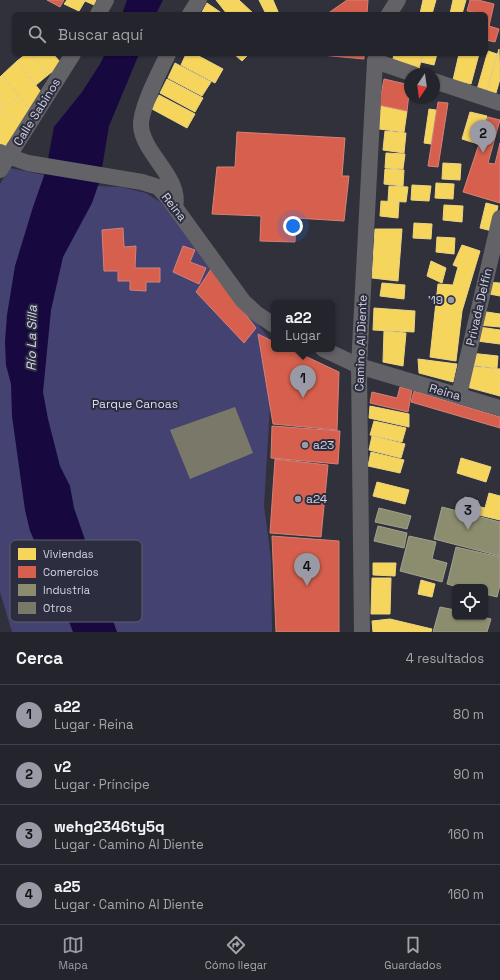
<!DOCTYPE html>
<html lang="es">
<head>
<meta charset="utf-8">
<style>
	body { margin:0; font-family:"Space Grotesk",sans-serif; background:#303138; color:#f1f3f6 }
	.controls { position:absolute; right:12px; bottom:12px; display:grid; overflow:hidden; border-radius:6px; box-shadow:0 1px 3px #0004 }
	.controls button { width:36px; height:36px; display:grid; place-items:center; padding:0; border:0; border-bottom:1px solid #414248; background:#24252c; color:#f1f3f6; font:20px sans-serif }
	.compass { position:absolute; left:404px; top:68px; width:36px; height:36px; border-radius:50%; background:#24252c; box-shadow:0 1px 3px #0004; rotate:193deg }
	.you { position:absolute; left:293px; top:226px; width:14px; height:14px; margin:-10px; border:3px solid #fff; border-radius:50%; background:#1a73e8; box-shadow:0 0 0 6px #1a73e833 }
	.badge { display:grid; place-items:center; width:26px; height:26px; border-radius:50%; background:#999aa5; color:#111; font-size:13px; font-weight:700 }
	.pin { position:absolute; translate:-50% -33px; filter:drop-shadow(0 1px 2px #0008) }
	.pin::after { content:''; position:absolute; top:21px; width:14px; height:12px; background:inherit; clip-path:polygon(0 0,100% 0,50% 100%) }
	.popup { position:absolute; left:271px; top:300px; width:64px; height:52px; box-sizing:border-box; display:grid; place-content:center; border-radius:6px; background:#24252c; filter:drop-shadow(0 1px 3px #0005); font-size:13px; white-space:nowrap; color:#a3a5a9 }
	.popup b { font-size:15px; color:#f1f3f6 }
	.popup::after { content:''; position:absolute; left:50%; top:100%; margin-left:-8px; border:8px solid transparent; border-top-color:#24252c }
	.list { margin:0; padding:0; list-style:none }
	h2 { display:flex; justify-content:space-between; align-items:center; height:52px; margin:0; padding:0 16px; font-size:17px }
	h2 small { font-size:13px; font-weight:400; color:#a3a5a9 }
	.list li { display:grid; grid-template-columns:26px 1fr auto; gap:12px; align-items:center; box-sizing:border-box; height:60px; padding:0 16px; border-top:1px solid #414248 }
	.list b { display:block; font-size:15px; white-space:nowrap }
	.list p { margin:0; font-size:13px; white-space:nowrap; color:#a3a5a9 }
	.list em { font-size:13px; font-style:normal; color:#a3a5a9 }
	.icon { flex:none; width:22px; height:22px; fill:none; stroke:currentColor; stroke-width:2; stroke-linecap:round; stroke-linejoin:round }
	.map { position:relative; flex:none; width:500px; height:632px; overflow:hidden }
	.search { position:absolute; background:#24252c; box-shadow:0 1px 3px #0004; left:12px; right:12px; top:12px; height:44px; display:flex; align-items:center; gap:10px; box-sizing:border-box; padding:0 14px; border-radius:6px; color:#a3a5a9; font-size:15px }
	.sheet { height:292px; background:#24252c }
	nav { display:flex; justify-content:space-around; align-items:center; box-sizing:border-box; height:56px; border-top:1px solid #414248; background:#24252c; font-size:11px; color:#a3a5a9 }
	nav a { display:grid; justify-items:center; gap:2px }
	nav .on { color:#999aa5 }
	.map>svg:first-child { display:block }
	.green { fill:#444271 }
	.water { fill:#170840 }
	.homes { fill:#f6d55c; stroke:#ebd483 }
	.shops { fill:#d6604d; stroke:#d48278 }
	.industry { fill:#8c8c6e; stroke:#a1a190 }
	.building { fill:#7a7969 }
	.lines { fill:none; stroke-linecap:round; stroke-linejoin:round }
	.minor { stroke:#626267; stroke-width:16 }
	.poi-dot { fill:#999aa5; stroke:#2c2d3f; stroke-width:1.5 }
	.labels { text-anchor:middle; stroke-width:4; stroke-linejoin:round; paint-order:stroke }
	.street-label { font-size:12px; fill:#d1d2de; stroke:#2c2d3f }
	.poi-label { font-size:12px; fill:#d1d2de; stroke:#2c2d3f; text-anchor:start }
	.park-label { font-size:12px; fill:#dcddf5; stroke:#2c2d3f }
	.water-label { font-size:13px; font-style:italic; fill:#d9daf1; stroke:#2c2d3f }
	.key { fill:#2c2d3f; stroke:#5e5f6f; stroke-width:1 }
	.key-label { font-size:11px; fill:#d1d2de }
</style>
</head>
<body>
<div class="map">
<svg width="500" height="632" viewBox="0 0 500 632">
	<rect width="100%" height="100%" fill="#30313b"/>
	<!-- green -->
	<path class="green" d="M10,168L97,186L121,187L146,193L162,203L186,230L268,337L270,406L264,506L271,558L272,632H12L0,592V184Z"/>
	<!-- water -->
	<g class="water">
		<path d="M127,0H163L156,14H122Z"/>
		<path d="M105,54H139L109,126L100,180L92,203L63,257L51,310L43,392L48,419L60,466L70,486L74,508L117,632H73L60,598L30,531L25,510L12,416L11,384L6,365L5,342L7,315L15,266L33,207L46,170L54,127L82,92L100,64Z"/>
	</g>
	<!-- homes -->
	<g class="homes">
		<path d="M67,0H96L94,5L85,1L79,11L64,4Z"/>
		<path d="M216,0H239L254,14H227Z"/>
		<path d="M259,0H273L279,14H266Z"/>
		<path d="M423,0H436L432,14H420Z"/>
		<path d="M453,0H466L462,14H450Z"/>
		<path d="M207,3L223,14H201Z"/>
		<path d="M499,49L500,79L496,93L487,91Z"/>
		<path d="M488,51L497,54L485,96L476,93Z"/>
		<path d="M26,54H31L48,75L36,85L17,61Z"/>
		<path d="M31,54H53L62,64L48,75Z"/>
		<path d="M186,54H195L223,69L215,83L181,65Z"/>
		<path d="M234,54H249L242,61Z"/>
		<path d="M394,54H422L419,70L392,64Z"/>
		<path d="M423,54H437L434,65L421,62Z"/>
		<path d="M459,54H479L471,84L453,80Z"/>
		<path d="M17,61L45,97L30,109L2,75Z"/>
		<path d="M175,63L211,82L202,96L168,78Z"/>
		<path d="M2,75L19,96L6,107L0,99V77Z"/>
		<path d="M167,79L203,98L195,112L160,93Z"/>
		<path d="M159,95L195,114L187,128L152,109Z"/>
		<path d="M19,96L30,109L21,125L0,110V99L6,107Z"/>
		<path d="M381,106L407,111L404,132L379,129Z"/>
		<path d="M429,109L436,110L431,144L424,143Z"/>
		<path d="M0,110L21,125L3,149L0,147Z"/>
		<path d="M470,112L487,116L478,144L462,139Z"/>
		<path d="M385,131L406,133L404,153L383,150Z"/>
		<path d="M386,153L405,154L403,169L385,168Z"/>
		<path d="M443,163L461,164L460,180L442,179Z"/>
		<path d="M385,169L404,170L403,186L384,184Z"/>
		<path d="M436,183L454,184L453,199L435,198Z"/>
		<path d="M412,185L431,186L429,201L411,200Z"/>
		<path d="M389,186L408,187L406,202L388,201Z"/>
		<path d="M381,201L399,202L398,218L380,216Z"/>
		<path d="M486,203L498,206L492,231L480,228Z"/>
		<path d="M444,205L463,206L462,222L443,220Z"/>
		<path d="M414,223L432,224L431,239L413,238Z"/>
		<path d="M375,229H402L398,281L372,278Z"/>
		<path d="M437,237L455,238L454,254L436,252Z"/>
		<path d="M462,245L480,251L462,311L456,361L430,357L438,284L453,285L458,267L453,265Z"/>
		<path d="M431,261L446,268L442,283L427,276Z"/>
		<path d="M486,282L500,283V296L484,293Z"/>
		<path d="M382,283L405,285L404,299L380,296Z"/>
		<path d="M374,308L415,311L414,332L373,330Z"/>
		<path d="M480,311L500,314V327L478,325Z"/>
		<path d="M479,327L500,330V344L477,341Z"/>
		<path d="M384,331L406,333L403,366L383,362Z"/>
		<path d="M470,353L498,356L497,368L469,365Z"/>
		<path d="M418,359L457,364L453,382L419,373Z"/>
		<path d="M467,366L500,369V396L463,386Z"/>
		<path d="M370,406L409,414V427L369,418Z"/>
		<path d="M374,421L406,428L402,442L370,435Z"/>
		<path d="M372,436L405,444L401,458L369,450Z"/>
		<path d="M371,452L404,460L400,473L368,466Z"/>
		<path d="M461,458L491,467L486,482L457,473Z"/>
		<path d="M377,482L409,490L405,504L373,496Z"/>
		<path d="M489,493L500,496V520L475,514L477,506L485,508Z"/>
		<path d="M465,497L478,501L475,514L462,511Z"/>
		<path d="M373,563H396L395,576L373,575Z"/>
		<path d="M372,578H391L390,614H371Z"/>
		<path d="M421,580L435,584L432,597L418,594Z"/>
		<path d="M390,619L432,629L431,632H373L372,621Z"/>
	</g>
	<!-- shops -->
	<g class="shops">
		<path d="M47,0H64L60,7Z"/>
		<path d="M347,0H368L367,14H327Z"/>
		<path d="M470,0H478L494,4L489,26L499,29L495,42L486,40V14L467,11Z"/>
		<path d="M310,54H364V59Z"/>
		<path d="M384,79L410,85L407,111L379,105Z"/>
		<path d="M438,102L448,103L438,167L428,166Z"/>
		<path d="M488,117L500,120L488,163L495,164L500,143V203L463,192Z"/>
		<path d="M237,132L345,138L342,176H349L344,221L296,218L295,242L260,241L261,216L212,214L217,167H235Z"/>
		<path d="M123,228L124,247L136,246L135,268H160V282H146V291L130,290V281H118V271H104L102,230Z"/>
		<path d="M183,246L195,250L190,262L206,268L199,284L173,272Z"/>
		<path d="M211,269L256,328L244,343L196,292Z"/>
		<path d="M258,334L274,342V349H290L339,372L337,430L273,424Z"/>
		<path d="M400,387L412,390L408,412L370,403L372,392L397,398Z"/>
		<path d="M414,391L500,417V428L411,402Z"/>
		<path d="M272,426L340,431L338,464L271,458Z"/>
		<path d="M275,459L328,465L321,537L270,533Z"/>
		<path d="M272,536L339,541V632H276Z"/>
	</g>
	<!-- industry -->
	<g class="industry">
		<path d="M442,507L500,522V556L434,539Z"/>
		<path d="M379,508L411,516L407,529L375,522Z"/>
		<path d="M378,526L407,533L404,548L374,541Z"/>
		<path d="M409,536L436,542L432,559L447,563L442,582L400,571Z"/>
		<path d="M456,547L500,557V585L497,597L485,594V587H458L447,584Z"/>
		<path d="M440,607L455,610V617H482L491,619L487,632H433Z"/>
	</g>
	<!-- building -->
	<path class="building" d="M235,407L253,453L190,479L170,430Z"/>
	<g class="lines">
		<!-- minor -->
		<g class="minor">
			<path d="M98,14L106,0"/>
			<path d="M190,14L199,0"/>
			<path d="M389,14L398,0"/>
			<path d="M168,54C160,71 140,108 141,126C143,154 182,178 175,207"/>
			<path d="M375,61L413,74"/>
			<path d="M434,81L500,103"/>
			<path d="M0,152L8,156L28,163L142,182L158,187L169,199L243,301L257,314L274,325"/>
			<path d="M0,170L73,54"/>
			<path d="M323,349L359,366L500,408"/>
			<path d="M459,395L500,218"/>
			<path d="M362,632L359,366L375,61L377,54"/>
		</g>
	</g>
	<!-- markers -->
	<g class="poi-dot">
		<circle cx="451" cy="300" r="4"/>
		<circle cx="305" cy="445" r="4"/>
		<circle cx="298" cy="499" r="4"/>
	</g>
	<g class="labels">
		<!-- street labels -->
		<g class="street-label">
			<text transform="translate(37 112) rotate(-58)" y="4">Calle Sabinos</text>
			<text transform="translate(174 207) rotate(52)" y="4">Reina</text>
			<text transform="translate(479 307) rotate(-77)" y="4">Privada Delfín</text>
			<text transform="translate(361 343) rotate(-88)" y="4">Camino Al Diente</text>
			<text transform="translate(445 392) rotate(16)" y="4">Reina</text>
		</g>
		<!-- poi labels -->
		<g class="poi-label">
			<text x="443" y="304" text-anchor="end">'19</text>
			<text x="313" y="449">a23</text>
			<text x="306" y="503">a24</text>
		</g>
		<!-- park labels -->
		<g class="park-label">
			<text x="135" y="408">Parque Canoas</text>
		</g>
		<!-- water labels -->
		<g class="water-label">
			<text transform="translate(31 338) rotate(-89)" y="5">Río La Silla</text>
		</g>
	</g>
	<!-- legend -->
	<rect x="10" y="540" width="132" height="82" rx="6" class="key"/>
	<rect x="18" y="548" width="18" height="12" fill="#f6d55c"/>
	<rect x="18" y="566" width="18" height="12" fill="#d6604d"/>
	<rect x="18" y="584" width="18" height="12" fill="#8c8c6e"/>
	<rect x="18" y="602" width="18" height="12" fill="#7a7969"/>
	<g class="key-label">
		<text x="43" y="558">Viviendas</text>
		<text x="43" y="576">Comercios</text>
		<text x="43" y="594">Industria</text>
		<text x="43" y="612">Otros</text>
	</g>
</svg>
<div class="controls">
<button><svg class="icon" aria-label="locate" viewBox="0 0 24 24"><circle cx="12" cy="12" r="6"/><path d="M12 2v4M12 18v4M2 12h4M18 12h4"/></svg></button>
</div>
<svg class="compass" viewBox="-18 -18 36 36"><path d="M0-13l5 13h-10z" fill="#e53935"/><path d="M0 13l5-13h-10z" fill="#a3a5a9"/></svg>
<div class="you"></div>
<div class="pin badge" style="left:303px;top:398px">1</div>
<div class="popup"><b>a22</b>Lugar</div>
<div class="pin badge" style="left:483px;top:153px">2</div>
<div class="pin badge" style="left:468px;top:530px">3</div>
<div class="pin badge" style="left:307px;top:586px">4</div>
<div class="search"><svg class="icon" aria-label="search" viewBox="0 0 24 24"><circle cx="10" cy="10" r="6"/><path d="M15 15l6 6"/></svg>Buscar aquí</div>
</div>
<section class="sheet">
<h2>Cerca<small>4 resultados</small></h2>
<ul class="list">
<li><span class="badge">1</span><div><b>a22</b><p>Lugar · Reina</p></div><em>80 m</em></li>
<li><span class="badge">2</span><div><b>v2</b><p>Lugar · Príncipe</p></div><em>90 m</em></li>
<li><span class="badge">3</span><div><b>wehg2346ty5q</b><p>Lugar · Camino Al Diente</p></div><em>160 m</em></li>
<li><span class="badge">4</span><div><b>a25</b><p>Lugar · Camino Al Diente</p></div><em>160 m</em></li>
</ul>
</section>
<nav>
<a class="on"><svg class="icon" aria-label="map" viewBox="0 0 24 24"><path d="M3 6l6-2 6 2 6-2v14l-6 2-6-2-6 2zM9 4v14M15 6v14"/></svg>Mapa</a>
<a><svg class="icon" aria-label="directions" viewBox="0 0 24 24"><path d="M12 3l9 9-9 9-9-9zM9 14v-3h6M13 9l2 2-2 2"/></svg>Cómo llegar</a>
<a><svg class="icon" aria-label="saved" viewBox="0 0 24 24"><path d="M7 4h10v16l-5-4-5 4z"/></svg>Guardados</a>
</nav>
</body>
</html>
